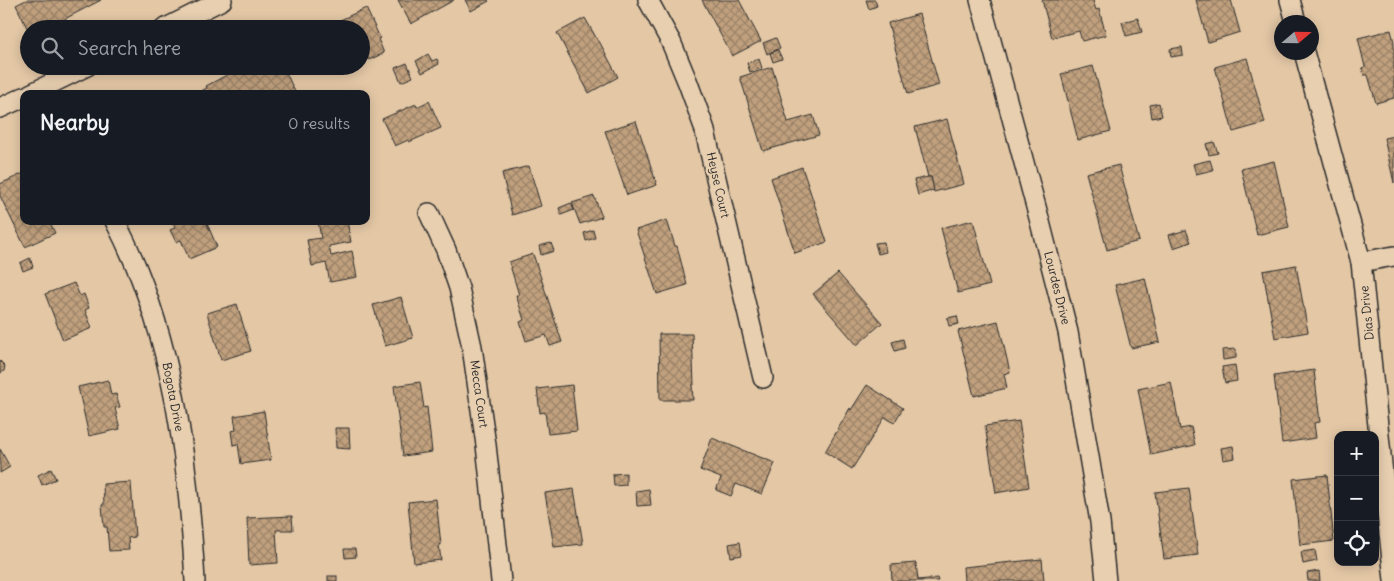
<!DOCTYPE html>
<html lang="en">
<head>
<meta charset="utf-8">
<style>
	body { margin:0; font-family:Delius,sans-serif; background:#242831; color:#f1f3f6 }
	.controls { position:absolute; right:15px; bottom:15px; display:grid; overflow:hidden; border-radius:10px; box-shadow:0 2px 12px #0003 }
	.controls button { width:45px; height:45px; display:grid; place-items:center; padding:0; border:0; border-bottom:1px solid #363941; background:#171b24; color:#f1f3f6; font:25px sans-serif }
	.compass { position:absolute; left:1274px; top:15px; width:45px; height:45px; border-radius:50%; background:#171b24; box-shadow:0 2px 12px #0003; rotate:70deg }
	.list { margin:0; padding:0; list-style:none }
	h2 { display:flex; justify-content:space-between; align-items:center; height:65px; margin:0; padding:0 20px; font-size:21px }
	h2 small { font-size:16px; font-weight:400; color:#9ea1a6 }
	.icon { flex:none; width:28px; height:28px; fill:none; stroke:currentColor; stroke-width:2; stroke-linecap:round; stroke-linejoin:round }
	.map { position:relative; flex:none; width:1394px; height:581px; overflow:hidden }
	.search { position:absolute; background:#171b24; box-shadow:0 2px 12px #0003; left:20px; top:20px; width:350px; height:55px; display:flex; align-items:center; gap:12px; box-sizing:border-box; padding:0 18px; border-radius:28px; color:#9ea1a6; font-size:19px }
	.panel { position:absolute; background:#171b24; box-shadow:0 2px 12px #0003; left:20px; top:90px; width:350px; height:135px; border-radius:10px }
	.map>svg:first-child { display:block }
	.building { fill:url(#building-cross-hatch); stroke:#2b2b2b }
	.lines { fill:none; stroke-linecap:round; stroke-linejoin:round }
	.minor-casing { stroke:#2b2b2b; stroke-width:22 }
	.minor { stroke:#e8cfb0; stroke-width:19 }
	.labels { text-anchor:middle; stroke-width:4.5; stroke-linejoin:round; paint-order:stroke }
	.street-label { font-size:12px; fill:#2b2b2b; stroke:#e8cfb0 }
</style>
</head>
<body>
<div class="map">
<svg width="1394" height="581" viewBox="0 0 1394 581">
	<defs>
		<pattern id="building-cross-hatch" width="8" height="8" patternUnits="userSpaceOnUse" patternTransform="scale(1.25)"><rect width="8" height="8" fill="#c0a07d"/><path d="M0 0l8 8M0 8l8-8" fill="none" stroke="#9c8367"/></pattern>
	</defs>
	<rect width="100%" height="100%" fill="#e4c8a6"/>
	<filter id="ink" filterUnits="userSpaceOnUse"><feTurbulence type="fractalNoise" baseFrequency=".02" numOctaves="2"/><feDisplacementMap in="SourceGraphic" scale="10" xChannelSelector="R" yChannelSelector="G"/><feConvolveMatrix kernelMatrix="1 2 1 2 8 2 1 2 1" color-interpolation-filters="sRGB"/></filter>
	<g filter="url(#ink)">
		<!-- building -->
		<g class="building">
			<path d="M26,0H101L57,23L41,29H29V32L16,5Z"/>
			<path d="M398,0H454L411,24Z"/>
			<path d="M465,0H488L489,1L471,11Z"/>
			<path d="M702,0H739L761,41L732,56Z"/>
			<path d="M866,0H875L877,6L869,9Z"/>
			<path d="M1042,0H1093L1096,10L1099,9L1106,35L1082,41L1079,31L1052,38Z"/>
			<path d="M1196,0H1231L1240,32L1208,42Z"/>
			<path d="M366,8L380,38L378,39L384,53L369,60L363,47L361,48V29H321Z"/>
			<path d="M919,14L939,85L908,94L888,23Z"/>
			<path d="M585,18L598,41H599L618,77L589,93L557,33Z"/>
			<path d="M1138,18L1142,32L1126,36L1122,22Z"/>
			<path d="M1391,30L1394,42V98L1376,103L1368,75H1364L1362,68L1365,67L1358,38Z"/>
			<path d="M776,38L780,48L767,54L763,43Z"/>
			<path d="M1182,47L1183,55L1171,57L1170,49Z"/>
			<path d="M778,50L782,59L773,62L770,53Z"/>
			<path d="M428,54L432,61L437,59L439,64L422,73L416,61Z"/>
			<path d="M1247,58L1265,123L1233,132L1215,67Z"/>
			<path d="M759,59L762,68L750,72L747,63Z"/>
			<path d="M407,63L413,77L401,82L395,68Z"/>
			<path d="M244,66H283L296,94H195L207,88L206,86Z"/>
			<path d="M307,66H322L310,72Z"/>
			<path d="M1093,66L1111,131L1078,140L1061,74Z"/>
			<path d="M772,67L788,122L813,115L819,135L763,151L740,77Z"/>
			<path d="M429,101L441,128L409,142L408,140L395,146L382,119L416,104L417,107Z"/>
			<path d="M1159,103L1162,116L1152,118L1150,105Z"/>
			<path d="M947,119L964,184L934,192L931,177H928L915,127Z"/>
			<path d="M636,121L657,185L627,195L605,131Z"/>
			<path d="M1394,136V183L1384,138Z"/>
			<path d="M1214,142L1218,153L1209,155L1206,144Z"/>
			<path d="M1210,160L1213,170L1196,174L1193,164Z"/>
			<path d="M1274,161L1289,227L1257,235L1241,169Z"/>
			<path d="M1119,165L1139,241L1107,250L1086,173Z"/>
			<path d="M529,166L541,206L512,215L502,173Z"/>
			<path d="M802,167L827,242L795,253L771,178Z"/>
			<path d="M24,173V221H49L55,233L25,247L0,196V184Z"/>
			<path d="M928,177H931L934,190L918,195L914,180Z"/>
			<path d="M594,196L602,217L580,224L572,203Z"/>
			<path d="M571,203L574,210L561,215L559,208Z"/>
			<path d="M667,220L675,246H677L687,285L657,294L636,230Z"/>
			<path d="M973,220L990,285L958,293L941,228Z"/>
			<path d="M172,221H206L217,247L189,259L181,240L176,242L170,230L175,228Z"/>
			<path d="M318,221H347L351,242L329,246L331,256L352,251L357,277L330,282L326,263L312,266L307,240L321,238Z"/>
			<path d="M593,230L595,238L586,241L584,233Z"/>
			<path d="M1186,230L1191,242L1173,248L1169,235Z"/>
			<path d="M884,242L886,252L878,254L875,243Z"/>
			<path d="M551,243L554,251L541,255L539,246Z"/>
			<path d="M533,254L562,342L550,346L546,335L526,341L520,322L524,320L516,295H519L509,262Z"/>
			<path d="M30,258L33,267L23,271L20,263Z"/>
			<path d="M1296,265L1308,332L1275,338L1263,271Z"/>
			<path d="M838,273L882,323L857,345L813,294Z"/>
			<path d="M1145,278L1160,342L1131,348L1115,285Z"/>
			<path d="M74,283L80,296L84,294L89,308L85,310L92,328L63,340L45,294Z"/>
			<path d="M401,297L413,338L385,346L373,305Z"/>
			<path d="M237,304L251,351L221,360L207,313Z"/>
			<path d="M957,316L959,324L949,326L947,318Z"/>
			<path d="M998,321L1010,372L1004,374L1007,388L974,396L958,331Z"/>
			<path d="M659,334H692L694,385H692L693,400H660Z"/>
			<path d="M903,339L905,348L895,351L892,342Z"/>
			<path d="M1236,349V358L1223,360L1222,350Z"/>
			<path d="M0,361L5,366L4,371L0,373Z"/>
			<path d="M1235,365L1237,381L1225,383L1222,367Z"/>
			<path d="M1314,370L1320,422L1314,423L1316,438L1282,443L1274,376Z"/>
			<path d="M108,380L111,395L116,394L120,407L115,408L120,429L89,436L78,387Z"/>
			<path d="M420,382L424,408L427,407L432,452L403,456L394,386Z"/>
			<path d="M1171,382L1180,429L1191,427L1195,445L1151,455L1138,389Z"/>
			<path d="M572,385L577,431L548,434L545,412L540,413L537,389Z"/>
			<path d="M867,385L903,408L894,423L885,417L852,469L825,452L850,408L851,410Z"/>
			<path d="M264,411L271,460L241,464L238,444L233,445L231,431L236,430L234,416Z"/>
			<path d="M1019,421L1029,487L996,493L985,426Z"/>
			<path d="M335,428H349L350,449L336,448Z"/>
			<path d="M712,438L775,463L762,494L736,484L731,496L716,490L721,478L700,470Z"/>
			<path d="M1233,446L1235,458L1223,460L1221,448Z"/>
			<path d="M0,449L10,467L0,473Z"/>
			<path d="M51,469L56,479L42,485L38,475Z"/>
			<path d="M626,473V485L614,486L613,474Z"/>
			<path d="M1327,475L1334,541L1300,545L1293,479Z"/>
			<path d="M131,482L135,537L128,538L129,550L109,551L107,527H104L102,505L104,504L103,484Z"/>
			<path d="M1189,488L1198,555L1164,559L1155,492Z"/>
			<path d="M574,489L583,544L554,547L545,493Z"/>
			<path d="M649,489L651,505L637,506L636,491Z"/>
			<path d="M436,499L441,545H439L441,560L414,563L408,502Z"/>
			<path d="M292,516L293,530H276L278,563L249,565L247,518Z"/>
			<path d="M740,542L742,555L731,557L729,544Z"/>
			<path d="M344,549H355L356,557L345,558Z"/>
			<path d="M1315,550L1317,561L1303,564L1301,552Z"/>
			<path d="M1042,559L1044,581H964L963,567Z"/>
			<path d="M916,563L918,580L937,578L938,581H892L891,565Z"/>
			<path d="M1319,571L1320,581H1308L1307,573Z"/>
			<rect x="328" y="576" width="9" height="5"/>
		</g>
		<g class="lines">
			<!-- minor casing -->
			<g class="minor-casing">
				<g id="minor">
					<path d="M648,0L671,42L688,83L704,127L763,378"/>
					<path d="M980,0L1039,218L1068,332L1100,522L1106,581"/>
					<path d="M1290,0L1296,22"/>
					<path d="M164,29L222,0"/>
					<path d="M1304,52L1361,262L1394,580"/>
					<path d="M30,94L87,66"/>
					<path d="M0,108L24,97"/>
					<path d="M429,213L446,250L459,288L472,347L486,445L501,581"/>
					<path d="M115,221C173,332 188,458 195,581"/>
					<path d="M1361,262L1394,256"/>
				</g>
			</g>
			<!-- minor -->
			<use href="#minor" class="minor"/>
		</g>
	</g>
	<g class="labels">
		<!-- street labels -->
		<g class="street-label">
			<text transform="translate(718 185) rotate(77)" y="4">Heyse Court</text>
			<text transform="translate(1057 288) rotate(76)" y="4">Lourdes Drive</text>
			<text transform="translate(1367 313) rotate(-96)" y="4">Dias Drive</text>
			<text transform="translate(479 394) rotate(82)" y="4">Mecca Court</text>
			<text transform="translate(173 397) rotate(79)" y="4">Bogota Drive</text>
		</g>
	</g>
</svg>
<div class="controls">
<button>+</button>
<button>−</button>
<button><svg class="icon" aria-label="locate" viewBox="0 0 24 24"><circle cx="12" cy="12" r="6"/><path d="M12 2v4M12 18v4M2 12h4M18 12h4"/></svg></button>
</div>
<svg class="compass" viewBox="-18 -18 36 36"><path d="M0-13l5 13h-10z" fill="#e53935"/><path d="M0 13l5-13h-10z" fill="#9ea1a6"/></svg>
<div class="search"><svg class="icon" aria-label="search" viewBox="0 0 24 24"><circle cx="10" cy="10" r="6"/><path d="M15 15l6 6"/></svg>Search here</div>
<section class="panel">
<h2>Nearby<small>0 results</small></h2>
<ul class="list">
</ul>
</section>
</div>
</body>
</html>
